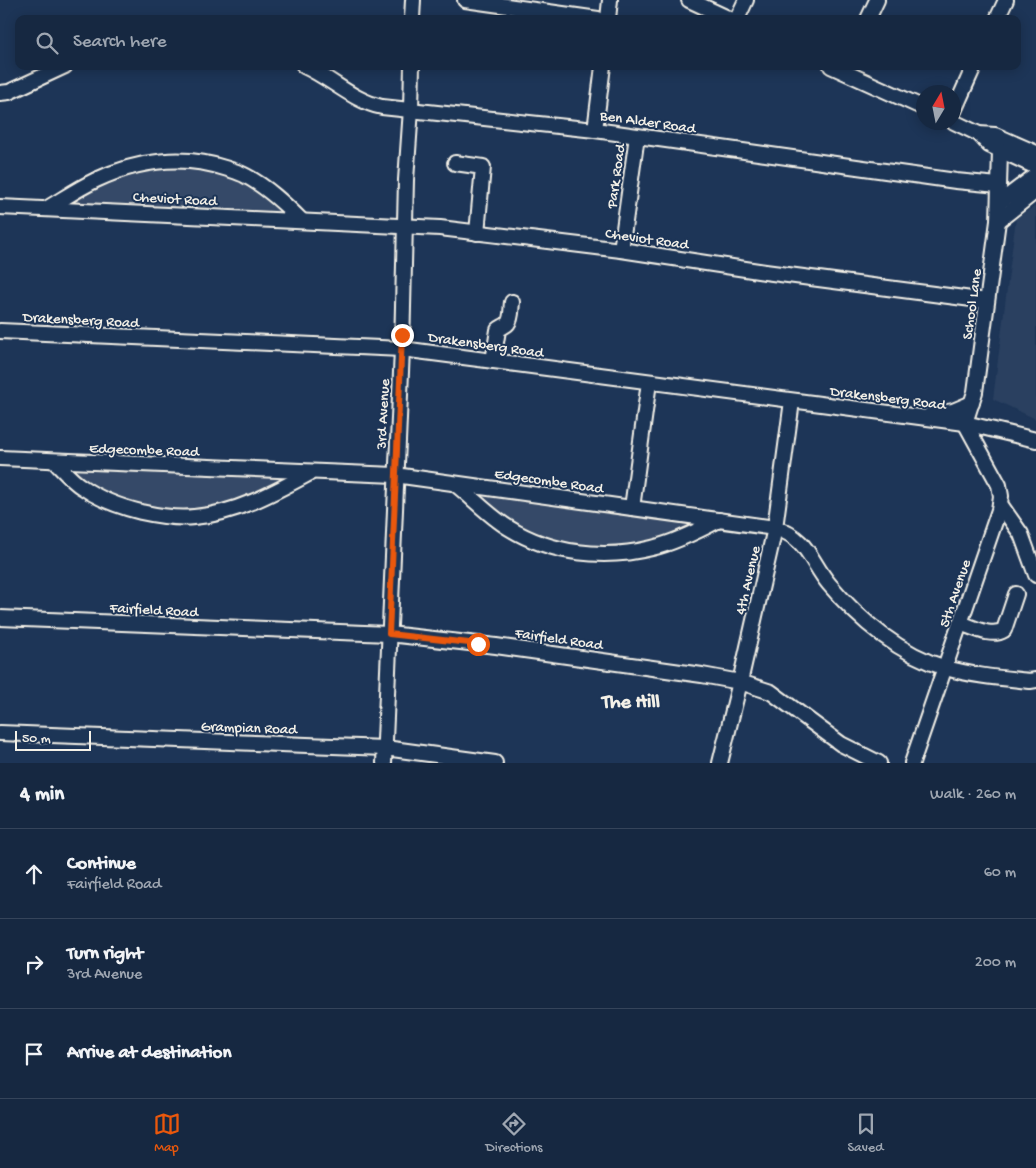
<!DOCTYPE html>
<html lang="en">
<head>
<meta charset="utf-8">
<style>
	body { margin:0; font-family:"Gochi Hand",sans-serif; background:#23344c; color:#f1f3f6 }
	.compass { position:absolute; left:916px; top:85px; width:45px; height:45px; border-radius:50%; background:#162841; box-shadow:0 2px 12px #0003; rotate:10deg }
	.scale { position:absolute; left:15px; bottom:12px; width:76px; box-sizing:border-box; padding-left:5px; border:2px solid #f4f1e8; border-top:0; font-size:14px; line-height:18px; white-space:nowrap; color:#f4f1e8; -webkit-text-stroke:4px #1d3557; paint-order:stroke }
	.stop { position:absolute; width:15px; height:15px; margin:-11px; border:4px solid #ea580c; border-radius:50%; background:#fff }
	.stop.end { background:#ea580c; border-color:#fff; box-shadow:0 1px 5px #0008 }
	.list { margin:0; padding:0; list-style:none }
	h2 { display:flex; justify-content:space-between; align-items:center; height:65px; margin:0; padding:0 20px; font-size:21px }
	h2 small { font-size:16px; font-weight:400; color:#9ea6b1 }
	.list li { display:grid; grid-template-columns:32px 1fr auto; gap:15px; align-items:center; box-sizing:border-box; height:90px; padding:0 20px; border-top:1px solid #35445a }
	.list b { display:block; font-size:19px; white-space:nowrap }
	.list p { margin:0; font-size:16px; white-space:nowrap; color:#9ea6b1 }
	.list em { font-size:16px; font-style:normal; color:#9ea6b1 }
	.icon { flex:none; width:28px; height:28px; fill:none; stroke:currentColor; stroke-width:2; stroke-linecap:round; stroke-linejoin:round }
	.map { position:relative; flex:none; width:1036px; height:763px; overflow:hidden }
	.search { position:absolute; background:#162841; box-shadow:0 2px 12px #0003; left:15px; right:15px; top:15px; height:55px; display:flex; align-items:center; gap:12px; box-sizing:border-box; padding:0 18px; border-radius:10px; color:#9ea6b1; font-size:19px }
	.sheet { height:335px; background:#162841 }
	nav { display:flex; justify-content:space-around; align-items:center; box-sizing:border-box; height:70px; border-top:1px solid #35445a; background:#162841; font-size:14px; color:#9ea6b1 }
	nav a { display:grid; justify-items:center; gap:2px }
	nav .on { color:#ea580c }
	.map>svg:first-child { display:block }
	.built { fill:#2a4060 }
	.green { fill:#354a67; stroke:#949ea8 }
	.lines { fill:none; stroke-linecap:round; stroke-linejoin:round }
	.minor-casing { stroke:#f4f1e8; stroke-width:18 }
	.minor { stroke:#1d3557; stroke-width:14 }
	.route { stroke:#ea580c; stroke-width:6 }
	.labels { text-anchor:middle; stroke-width:4; stroke-linejoin:round; paint-order:stroke }
	.street-label { font-size:15px; fill:#f4f1e8; stroke:#1d3557 }
	.district-label { font-size:20px; font-weight:bold; fill:#f4f1e8; stroke:#1d3557 }
</style>
</head>
<body>
<div class="map">
<svg width="1036" height="763" viewBox="0 0 1036 763">
	<rect width="100%" height="100%" fill="#1d3557"/>
	<filter id="ink" filterUnits="userSpaceOnUse"><feTurbulence type="fractalNoise" baseFrequency=".02" numOctaves="2"/><feDisplacementMap in="SourceGraphic" scale="10" xChannelSelector="R" yChannelSelector="G"/><feConvolveMatrix kernelMatrix="1 2 1 2 8 2 1 2 1" color-interpolation-filters="sRGB"/></filter>
	<g filter="url(#ink)">
		<!-- built -->
		<path class="built" d="M1036,206V419L993,399L1016,218Z"/>
		<!-- green -->
		<g class="green">
			<path d="M171,161L233,170L292,216L73,206L72,200L112,177Z"/>
			<path d="M67,467L290,474L284,482L242,502L194,513L165,512L102,495Z"/>
			<path d="M477,494L698,521L691,529L674,536L629,548L570,547L508,525Z"/>
		</g>
		<g class="lines">
			<!-- minor casing -->
			<g class="minor-casing">
				<g id="minor">
					<path d="M465,0L598,19"/>
					<path d="M689,0L730,19"/>
					<path d="M412,19L413,0"/>
					<path d="M608,19L610,0"/>
					<path d="M737,19L746,0"/>
					<path d="M868,19L877,0"/>
					<path d="M997,19L1006,0"/>
					<path d="M304,66C331,78 353,101 382,107L595,130L956,181L998,185"/>
					<path d="M831,66L924,108"/>
					<path d="M0,93L9,92L65,66"/>
					<path d="M954,111L974,66"/>
					<path d="M954,122L979,134L995,135L1036,153"/>
					<path d="M595,130L603,66"/>
					<path d="M979,134L989,145L1036,167"/>
					<path d="M455,163L483,167L477,233"/>
					<path d="M999,203L1036,175"/>
					<path d="M0,207L440,228L621,250L765,272L987,301"/>
					<path d="M46,209C63,199 79,188 96,180C138,160 184,154 228,169C234,171 241,173 246,176C267,187 285,204 302,221"/>
					<path d="M998,221L1036,191"/>
					<path d="M621,250L637,136"/>
					<path d="M0,331L402,349L965,423L1036,440"/>
					<path d="M493,361L498,330C501,327 506,326 508,323C512,318 511,308 512,302"/>
					<path d="M930,415L953,411L972,403"/>
					<path d="M965,423L975,392L998,221L1000,151"/>
					<path d="M0,458L395,475L775,528C808,538 810,561 829,584C859,620 901,655 946,668C974,676 1002,678 1030,681L1036,680"/>
					<path d="M54,461C63,470 72,481 82,487C99,499 121,507 141,512C159,516 176,519 194,517C235,514 275,492 310,473"/>
					<path d="M455,484C473,498 489,516 509,528C551,554 604,560 652,548C673,543 700,530 719,520"/>
					<path d="M1000,504L1021,534L1036,575"/>
					<path d="M632,508L649,382"/>
					<path d="M0,618L389,634L496,646L702,675L740,682L771,692L841,744L879,763"/>
					<path d="M960,623C973,627 991,638 1004,630L1016,594"/>
					<path d="M0,733L385,748L495,763"/>
					<path d="M384,763L402,349L406,180L411,109L412,66"/>
					<path d="M720,763L740,682L775,528L792,401"/>
					<path d="M912,763L999,510L1001,496L999,485L965,423"/>
				</g>
			</g>
			<!-- minor -->
			<use href="#minor" class="minor"/>
		</g>
	</g>
	<g class="lines" filter="url(#ink)">
		<!-- route -->
		<path class="route" d="M402,335L389,634L478,644"/>
	</g>
	<g class="labels">
		<!-- street labels -->
		<g class="street-label">
			<text transform="translate(648 121) rotate(8)" y="5">Ben Alder Road</text>
			<text transform="translate(615 176) rotate(-82)" y="5">Park Road</text>
			<text transform="translate(175 198) rotate(3)" y="5">Cheviot Road</text>
			<text transform="translate(647 238) rotate(8)" y="5">Cheviot Road</text>
			<text transform="translate(971 304) rotate(-82)" y="5">School Lane</text>
			<text transform="translate(81 319) rotate(3)" y="5">Drakensberg Road</text>
			<text transform="translate(486 344) rotate(8)" y="5">Drakensberg Road</text>
			<text transform="translate(888 397) rotate(7)" y="5">Drakensberg Road</text>
			<text transform="translate(382 414) rotate(-87)" y="5">3rd Avenue</text>
			<text transform="translate(144 449) rotate(2)" y="5">Edgecombe Road</text>
			<text transform="translate(549 480) rotate(8)" y="5">Edgecombe Road</text>
			<text transform="translate(747 580) rotate(-77)" y="5">4th Avenue</text>
			<text transform="translate(954 593) rotate(-71)" y="5">5th Avenue</text>
			<text transform="translate(154 609) rotate(3)" y="5">Fairfield Road</text>
			<text transform="translate(559 638) rotate(8)" y="5">Fairfield Road</text>
			<text transform="translate(249 727) rotate(2)" y="5">Grampian Road</text>
		</g>
		<!-- district labels -->
		<g class="district-label">
			<text x="631" y="707">The Hill</text>
		</g>
	</g>
</svg>
<svg class="compass" viewBox="-18 -18 36 36"><path d="M0-13l5 13h-10z" fill="#e53935"/><path d="M0 13l5-13h-10z" fill="#9ea6b1"/></svg>
<div class="scale">50 m</div>
<div class="stop" style="left:478px;top:644px"></div>
<div class="stop end" style="left:402px;top:335px"></div>
<div class="search"><svg class="icon" aria-label="search" viewBox="0 0 24 24"><circle cx="10" cy="10" r="6"/><path d="M15 15l6 6"/></svg>Search here</div>
</div>
<section class="sheet">
<h2>4 min<small>Walk · 260 m</small></h2>
<ul class="list">
<li><svg class="icon" aria-label="ahead" viewBox="0 0 24 24"><path d="M12 20V5M6 11l6-6 6 6"/></svg><div><b>Continue</b><p>Fairfield Road</p></div><em>60 m</em></li>
<li><svg class="icon" aria-label="right" viewBox="0 0 24 24"><path d="M7 20v-9h11M14 6l5 5-5 5"/></svg><div><b>Turn right</b><p>3rd Avenue</p></div><em>200 m</em></li>
<li><svg class="icon" aria-label="arrive" viewBox="0 0 24 24"><path d="M6 21V4h12l-3 4 3 4H6"/></svg><div><b>Arrive at destination</b></div></li>
</ul>
</section>
<nav>
<a class="on"><svg class="icon" aria-label="map" viewBox="0 0 24 24"><path d="M3 6l6-2 6 2 6-2v14l-6 2-6-2-6 2zM9 4v14M15 6v14"/></svg>Map</a>
<a><svg class="icon" aria-label="directions" viewBox="0 0 24 24"><path d="M12 3l9 9-9 9-9-9zM9 14v-3h6M13 9l2 2-2 2"/></svg>Directions</a>
<a><svg class="icon" aria-label="saved" viewBox="0 0 24 24"><path d="M7 4h10v16l-5-4-5 4z"/></svg>Saved</a>
</nav>
</body>
</html>
